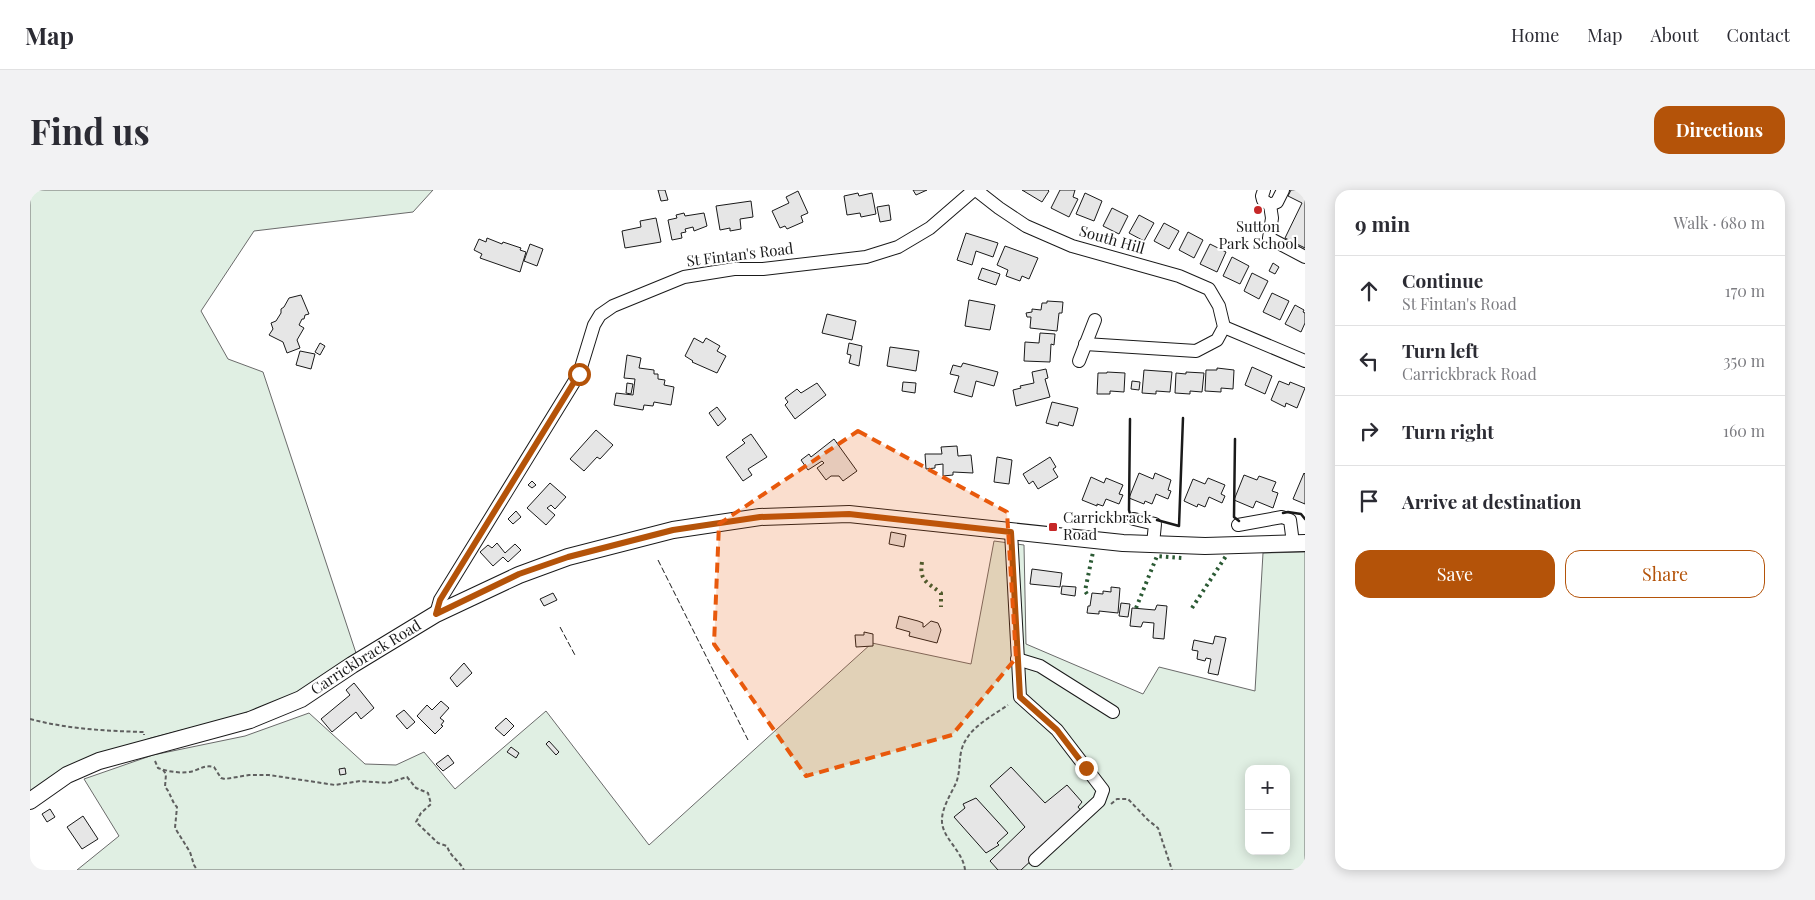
<!DOCTYPE html>
<html lang="en">
<head>
<meta charset="utf-8">
<style>
	body { margin:0; font-family:"Playfair Display",serif; background:#f2f2f3; color:#2b2b33 }
	.controls { position:absolute; right:15px; bottom:15px; display:grid; overflow:hidden; border-radius:10px; box-shadow:0 2px 12px #0003 }
	.controls button { width:45px; height:45px; display:grid; place-items:center; padding:0; border:0; border-bottom:1px solid #e1e1e2; background:#fff; color:#2b2b33; font:25px sans-serif }
	.stop { position:absolute; width:15px; height:15px; margin:-11px; border:4px solid #b45309; border-radius:50%; background:#fff }
	.stop.end { background:#b45309; border-color:#fff; box-shadow:0 1px 5px #0008 }
	.list { margin:0; padding:0; list-style:none }
	h2 { display:flex; justify-content:space-between; align-items:center; height:65px; margin:0; padding:0 20px; font-size:21px }
	h2 small { font-size:16px; font-weight:400; color:#7c7c81 }
	.list li { display:grid; grid-template-columns:32px 1fr auto; gap:15px; align-items:center; box-sizing:border-box; height:70px; padding:0 20px; border-top:1px solid #e1e1e2 }
	.list b { display:block; font-size:19px; white-space:nowrap }
	.list p { margin:0; font-size:16px; white-space:nowrap; color:#7c7c81 }
	.list em { font-size:16px; font-style:normal; color:#7c7c81 }
	.actions { display:flex; gap:10px; padding:15px 20px }
	.actions a { flex:1; padding:11px 0; border:1px solid #b45309; border-radius:15px; text-align:center; font-size:18px; color:#b45309 }
	.actions .main { background:#b45309; color:#fff }
	.icon { flex:none; width:28px; height:28px; fill:none; stroke:currentColor; stroke-width:2; stroke-linecap:round; stroke-linejoin:round }
	.map { position:relative; flex:none; width:1275px; height:680px; overflow:hidden; border-radius:15px }
	header { display:flex; align-items:center; gap:30px; box-sizing:border-box; height:70px; padding:0 25px; background:#fff; border-bottom:1px solid #e1e1e2 }
	header strong { font-size:24px }
	nav { display:flex; gap:28px; margin-inline-start:auto; font-size:18px }
	.intro { display:flex; align-items:center; justify-content:space-between; box-sizing:border-box; height:120px; padding:0 30px }
	h1 { margin:0; font-size:35px }
	.button { padding:12px 22px; border-radius:15px; background:#b45309; color:#fff; font-size:18px; font-weight:700 }
	main { display:flex; gap:30px; padding:0 30px }
	aside { flex:1; background:#fff; border-radius:15px; box-shadow:0 2px 12px #0003 }
	.map>svg:first-child { display:block }
	.green { fill:#e0efe3; stroke:#6a6a6a; fill-rule:evenodd }
	.building { fill:#e6e6e6; stroke:#1a1a1a }
	.lines { fill:none; stroke-linecap:round; stroke-linejoin:round }
	.minor-casing { stroke:#1a1a1a; stroke-width:14 }
	.major-casing { stroke:#1a1a1a; stroke-width:18 }
	.path { stroke:#5f5f5f; stroke-width:2; stroke-dasharray:4 2.5; stroke-linecap:butt }
	.minor { stroke:#fff; stroke-width:12 }
	.major { stroke:#fff; stroke-width:16 }
	.hedge { stroke:#2b5a34; stroke-width:4; stroke-dasharray:2.5 4; stroke-linecap:butt }
	.fence { stroke:#1a1a1a; stroke-width:1; stroke-dasharray:6 2.5; stroke-linecap:butt }
	.wall { stroke:#1a1a1a; stroke-width:2.5 }
	.route { stroke:#b45309; stroke-width:6 }
	.marked { fill:#e8590c; fill-opacity:0.2; stroke:#e8590c; stroke-width:4; stroke-dasharray:10 6; stroke-linejoin:round }
	.poi-dot { fill:#c62828; stroke:#fff; stroke-width:2 }
	.labels { text-anchor:middle; stroke-width:4; stroke-linejoin:round; paint-order:stroke }
	.poi-label { font-size:15px; fill:#1a1a1a; stroke:#fff }
	.street-label { font-size:15px; fill:#1a1a1a; stroke:#fff }
</style>
</head>
<body>
<header>
<strong>Map</strong>
<nav><a>Home</a><a>Map</a><a>About</a><a>Contact</a></nav>
</header>
<div class="intro"><h1>Find us</h1><a class="button">Directions</a></div>
<main>
<div class="map">
<svg width="1275" height="680" viewBox="0 0 1275 680">
	<rect width="100%" height="100%" fill="#fff"/>
	<!-- green -->
	<g class="green">
		<path d="M0,0H403L383,22L224,41L171,121L198,169L233,182L326,463L274,503L211,525L121,548L26,585L0,604Z"/>
		<path d="M964,351L994,355L996,454L1113,504L1129,477L1225,501L1233,363L1275,362V680H47L89,646L54,589L123,565L215,546L279,523L335,574L366,575L394,562L425,599L516,521L619,655L842,453L941,474ZM1219,579H1256V661H1219Z"/>
	</g>
	<!-- building -->
	<g class="building">
		<path d="M628,0H635L638,10L631,11Z"/>
		<path d="M883,0H897L886,5Z"/>
		<path d="M992,0H1018L1019,1L1012,12Z"/>
		<path d="M1030,0H1045L1043,7L1048,9L1039,27L1021,18Z"/>
		<path d="M1261,0H1275V58L1255,48L1272,13L1258,6Z"/>
		<path d="M768,1L778,23L771,26L773,32L757,39L755,36L750,38L742,21L759,13L756,7Z"/>
		<path d="M828,3L829,6L842,3L846,24L831,27L830,23L817,25L814,6Z"/>
		<path d="M1055,3L1072,11L1064,31L1046,24Z"/>
		<path d="M721,11L723,27L710,29L711,39L700,41V38L690,40L686,16Z"/>
		<path d="M859,15L861,30L850,32L847,17Z"/>
		<path d="M1082,18L1098,26L1089,44L1073,36Z"/>
		<path d="M654,23L655,26L674,23L677,36L664,41L663,37L655,39L656,42L651,43L652,48L642,50L638,30L647,28L646,25Z"/>
		<path d="M1109,25L1124,33L1114,51L1099,43Z"/>
		<path d="M626,28L631,52L595,58L592,41L611,37L610,31Z"/>
		<path d="M1134,33L1149,41L1139,59L1124,51Z"/>
		<path d="M1158,42L1173,50L1164,68L1149,60Z"/>
		<path d="M936,43L968,53L963,67L946,61L942,75L927,70Z"/>
		<path d="M457,48L472,54L473,52L491,58L490,60L496,62L490,82L450,68L452,64L444,60L449,49L456,52Z"/>
		<path d="M500,54L513,59L507,76L494,71Z"/>
		<path d="M1180,54L1196,62L1187,82L1170,74Z"/>
		<path d="M975,56L1008,68L999,89L992,86L990,91L976,86L978,80L967,75Z"/>
		<path d="M1202,67L1219,76L1210,94L1193,86Z"/>
		<path d="M1243,73L1249,77L1245,84L1239,81Z"/>
		<path d="M952,78L970,84L966,95L948,89Z"/>
		<path d="M1222,83L1238,91L1229,109L1214,101Z"/>
		<path d="M1242,103L1259,111L1250,130L1233,122Z"/>
		<path d="M271,105L279,124L275,125L274,129H272L269,135L274,138L267,150L270,158L257,163L253,152L239,145L243,139L241,133L246,131L251,123V119L254,117L259,108Z"/>
		<path d="M939,110L965,115L960,140L935,136Z"/>
		<path d="M1017,111L1033,112L1032,123H1029L1027,141L1000,138L1001,127H997L996,123L1002,122V119L1011,120L1012,113H1017Z"/>
		<path d="M1265,115L1274,120L1273,122L1275,123V133L1271,142L1255,134Z"/>
		<path d="M797,124L826,131L822,150L792,143Z"/>
		<path d="M1010,143L1025,144L1024,155L1021,154L1020,172L994,171L995,152L1009,153Z"/>
		<path d="M664,148L673,153L676,148L690,156L687,161L696,166L687,183L662,172L663,171L655,166Z"/>
		<path d="M290,153L295,156L290,165L285,162Z"/>
		<path d="M819,153L832,156L829,176L819,173L821,165L817,164Z"/>
		<path d="M860,157L889,161L886,181L857,176Z"/>
		<path d="M270,161L285,164L281,179L266,175Z"/>
		<path d="M597,165L611,168L609,178L624,180V184H628V189L635,190L634,195L644,197L641,215L624,212L623,216L614,215L613,220L584,215L586,203L603,205L605,189L594,188Z"/>
		<path d="M933,173L968,182L964,196L946,191L942,207L924,202L929,186L920,184L923,175L931,177Z"/>
		<path d="M1222,177L1242,186L1235,204L1215,195Z"/>
		<path d="M1187,178L1204,180L1203,199L1191,198V202L1175,201L1176,180H1187Z"/>
		<path d="M1016,179L1018,188L1015,189L1020,207L986,216L983,200L991,198L990,196L1004,193L1002,182Z"/>
		<path d="M1114,180L1142,182L1140,202L1126,201V204L1112,203Z"/>
		<path d="M1077,182L1095,183L1094,202L1080,201V204H1067L1068,183H1077Z"/>
		<path d="M1156,182L1174,183L1172,202L1160,201V204L1145,203L1146,183L1156,184Z"/>
		<path d="M1102,191L1110,192L1109,200L1101,199Z"/>
		<path d="M1249,191L1259,195L1260,192L1275,198L1267,218L1256,213L1255,217L1241,210Z"/>
		<path d="M873,192L886,193L885,203L872,201Z"/>
		<path d="M597,193L603,194L601,204L596,203Z"/>
		<path d="M787,193L796,205L765,229L755,215L758,212L755,208L767,199L771,203Z"/>
		<path d="M1022,212L1048,218L1043,236L1029,232L1028,236L1016,233Z"/>
		<path d="M687,217L696,229L688,236L679,223Z"/>
		<path d="M566,240L583,255L570,269L567,267L554,281L540,269Z"/>
		<path d="M721,244L737,267L718,279L722,285L713,291L696,267L715,253L712,250Z"/>
		<path d="M804,249L827,281L813,291L809,286H801L796,290L787,278L794,273L792,271L778,280L771,270L779,264L781,267Z"/>
		<path d="M927,256L928,266L941,265L943,283L923,282V285L913,286V274L905,275V278L896,279L895,264H912L911,257Z"/>
		<path d="M967,267L982,270L979,294L964,292Z"/>
		<path d="M1020,267L1026,277L1023,279L1028,287L1008,299L1003,291L999,294L993,284Z"/>
		<path d="M1109,283L1123,289L1125,283L1141,290L1138,300L1141,301L1138,309L1126,304L1122,314L1115,311L1114,314L1099,308Z"/>
		<path d="M1274,283L1275,284V314L1263,309Z"/>
		<path d="M1214,285L1227,290L1229,286L1246,292L1242,301L1248,303L1243,318L1226,311L1223,318L1204,310Z"/>
		<path d="M1061,287L1074,293L1076,288L1093,295L1089,304L1093,305L1089,314L1076,309L1073,316L1067,314V316L1052,310Z"/>
		<path d="M1178,288L1195,295L1191,304L1195,306L1192,313L1179,307L1175,317L1168,314L1167,317L1154,311L1163,289L1175,294Z"/>
		<path d="M502,291L506,295L502,298L498,295Z"/>
		<path d="M520,293L536,307L525,319L521,315L517,318L525,325L516,335L497,318Z"/>
		<path d="M486,321L491,327L483,334L478,329Z"/>
		<path d="M861,342L876,345L874,357L859,354Z"/>
		<path d="M467,353L475,363L485,354L491,360L478,372L473,367L463,376L450,362L458,355L462,358Z"/>
		<path d="M1002,379L1032,383L1030,397L1000,394Z"/>
		<path d="M1032,396L1046,397L1045,406L1031,404Z"/>
		<path d="M1081,397L1090,398L1088,423L1069,421V424L1057,423L1058,416H1060L1062,403L1073,404V401L1081,402Z"/>
		<path d="M523,403L527,410L514,416L510,409Z"/>
		<path d="M1091,413L1100,414L1098,427L1089,426Z"/>
		<path d="M1127,415L1137,416L1134,449L1123,448L1124,433L1113,432L1111,437L1100,436L1102,418L1125,420Z"/>
		<path d="M869,426L888,431L893,433V437H894L901,431L908,433L911,440L907,453L879,446L880,442L866,438Z"/>
		<path d="M834,442L843,444V456L826,457L825,445H834Z"/>
		<path d="M1185,446L1196,448L1188,485L1178,483L1181,469L1176,468L1175,471L1167,469L1168,461L1162,460L1164,450L1183,454Z"/>
		<path d="M434,473L442,483L427,497L420,488Z"/>
		<path d="M324,493L344,518L331,529L326,522L302,542L291,529L320,505L316,500Z"/>
		<path d="M411,511L419,518L410,528L414,531L411,535L413,536L405,544L387,526L397,515L402,520Z"/>
		<path d="M374,520L385,532L377,539L366,526Z"/>
		<path d="M476,528L484,536L474,546L465,538Z"/>
		<path d="M519,551L529,562L526,565L516,554Z"/>
		<path d="M481,557L489,563L486,568L477,562Z"/>
		<path d="M418,565L424,573L413,581L406,574Z"/>
		<path d="M981,577L1015,613L1037,595L1052,612L1048,617L1053,623L991,680H968L960,671L995,637L960,596Z"/>
		<path d="M315,578L316,584L310,585L309,579Z"/>
		<path d="M946,608L978,643L967,653L969,655L956,663L924,627L935,618L933,614Z"/>
		<path d="M20,619L25,627L17,632L12,624Z"/>
		<path d="M53,626L68,649L52,659L37,637Z"/>
	</g>
	<g class="lines">
		<!-- minor casing -->
		<g class="minor-casing">
			<g id="minor">
				<path d="M946,0L969,18L996,36L1042,56L1149,86L1179,99L1189,116L1194,137L1187,150L1166,161L1055,154"/>
				<path d="M1234,0L1232,6L1233,10L1240,15L1247,12L1253,0"/>
				<path d="M1240,15L1242,28L1239,48L1275,67"/>
				<path d="M1194,137L1275,171"/>
				<path d="M1049,171L1065,130"/>
				<path d="M1104,329L1125,334L1123,354"/>
				<path d="M1208,335L1252,327L1260,330L1263,353"/>
				<path d="M981,342L990,507L1027,540L1073,600L1069,611L1005,670"/>
				<path d="M406,424L410,410L549,184L564,135L570,125L583,116L654,87L704,79H733L836,67L868,57L900,38L944,0"/>
				<path d="M987,469L1010,476L1083,522"/>
			</g>
		</g>
		<!-- major casing -->
		<g class="major-casing">
			<g id="major">
				<path id="s1" d="M0,611L37,585L69,571L220,530L271,509L322,475L406,424L489,385L538,367L643,340L730,327L819,324L1093,353L1175,356L1275,353"/>
			</g>
		</g>
		<!-- path -->
		<g class="path">
			<path d="M0,7L4,0"/>
			<path d="M0,529C38,539 75,541 114,542V545"/>
			<path d="M125,571L128,578C139,582 153,584 164,581C171,578 176,575 184,577L191,588L195,589L219,585H239L305,595L330,591L358,593L377,587L386,598L398,603L401,614L391,623L386,632L408,653L417,656C421,668 428,669 434,680"/>
			<path d="M133,580L136,584L135,597C141,603 141,611 147,617L145,638L160,662L164,675L167,680"/>
			<path d="M1081,614L1087,609H1098L1118,630L1128,638L1142,680"/>
			<path d="M935,680C933,661 913,649 912,632C911,619 921,604 926,593C930,583 929,573 931,562C936,539 959,528 978,515"/>
		</g>
		<!-- minor -->
		<use href="#minor" class="minor"/>
		<!-- major -->
		<use href="#major" class="major"/>
		<!-- hedge -->
		<g class="hedge">
			<path d="M892,372C889,391 897,392 911,403V417"/>
			<path d="M1057,404L1055,401L1063,362"/>
			<path d="M1106,418L1127,366L1152,368"/>
			<path d="M1162,418L1196,366"/>
		</g>
		<!-- fence -->
		<g class="fence">
			<path d="M628,370L718,550"/>
			<path d="M530,437L546,467"/>
		</g>
		<!-- wall -->
		<g class="wall">
			<path d="M1100,229L1099,320L1100,324L1105,325"/>
			<path d="M1205,249L1204,327L1209,331"/>
			<path d="M1253,323L1258,322L1271,324L1275,329"/>
			<path d="M1127,330L1149,336L1153,228"/>
		</g>
	</g>
	<g class="lines">
		<!-- route -->
		<path class="route" d="M549,184L410,410L406,424L489,384L538,367L643,340L730,327L819,324L981,342L990,507L1027,540L1056,578"/>
	</g>
	<!-- marked area -->
	<path class="marked" d="M828,241L977,322L986,468L922,545L776,586L684,454L689,334Z"/>
	<!-- markers -->
	<g class="poi-dot">
		<circle cx="1228" cy="20" r="5"/>
		<rect x="1018" y="332" width="10" height="10" rx="2.5"/>
	</g>
	<g class="labels">
		<!-- poi labels -->
		<g class="poi-label">
			<text x="1228" y="42">Sutton<tspan x="1228" dy="17">Park School</tspan></text>
			<text x="1033" y="333" text-anchor="start">Carrickbrack<tspan x="1033" dy="17">Road</tspan></text>
		</g>
		<!-- street labels -->
		<g class="street-label">
			<text transform="translate(1082 50) rotate(16)" y="5">South Hill</text>
			<text transform="translate(710 65) rotate(-7)" y="5">St Fintan's Road</text>
			<text dy="5" stroke="none"><textPath href="#s1" startOffset="369">Carrickbrack Road</textPath></text>
		</g>
	</g>
</svg>
<div class="controls">
<button>+</button>
<button>−</button>
</div>
<div class="stop" style="left:549px;top:184px"></div>
<div class="stop end" style="left:1056px;top:578px"></div>
</div>
<aside>
<h2>9 min<small>Walk · 680 m</small></h2>
<ul class="list">
<li><svg class="icon" aria-label="ahead" viewBox="0 0 24 24"><path d="M12 20V5M6 11l6-6 6 6"/></svg><div><b>Continue</b><p>St Fintan's Road</p></div><em>170 m</em></li>
<li><svg class="icon" aria-label="left" viewBox="0 0 24 24"><path d="M17 20v-9H6M10 6l-5 5 5 5"/></svg><div><b>Turn left</b><p>Carrickbrack Road</p></div><em>350 m</em></li>
<li><svg class="icon" aria-label="right" viewBox="0 0 24 24"><path d="M7 20v-9h11M14 6l5 5-5 5"/></svg><div><b>Turn right</b></div><em>160 m</em></li>
<li><svg class="icon" aria-label="arrive" viewBox="0 0 24 24"><path d="M6 21V4h12l-3 4 3 4H6"/></svg><div><b>Arrive at destination</b></div></li>
</ul>
<div class="actions"><a class="main">Save</a><a>Share</a></div>
</aside>
</main>
</body>
</html>
